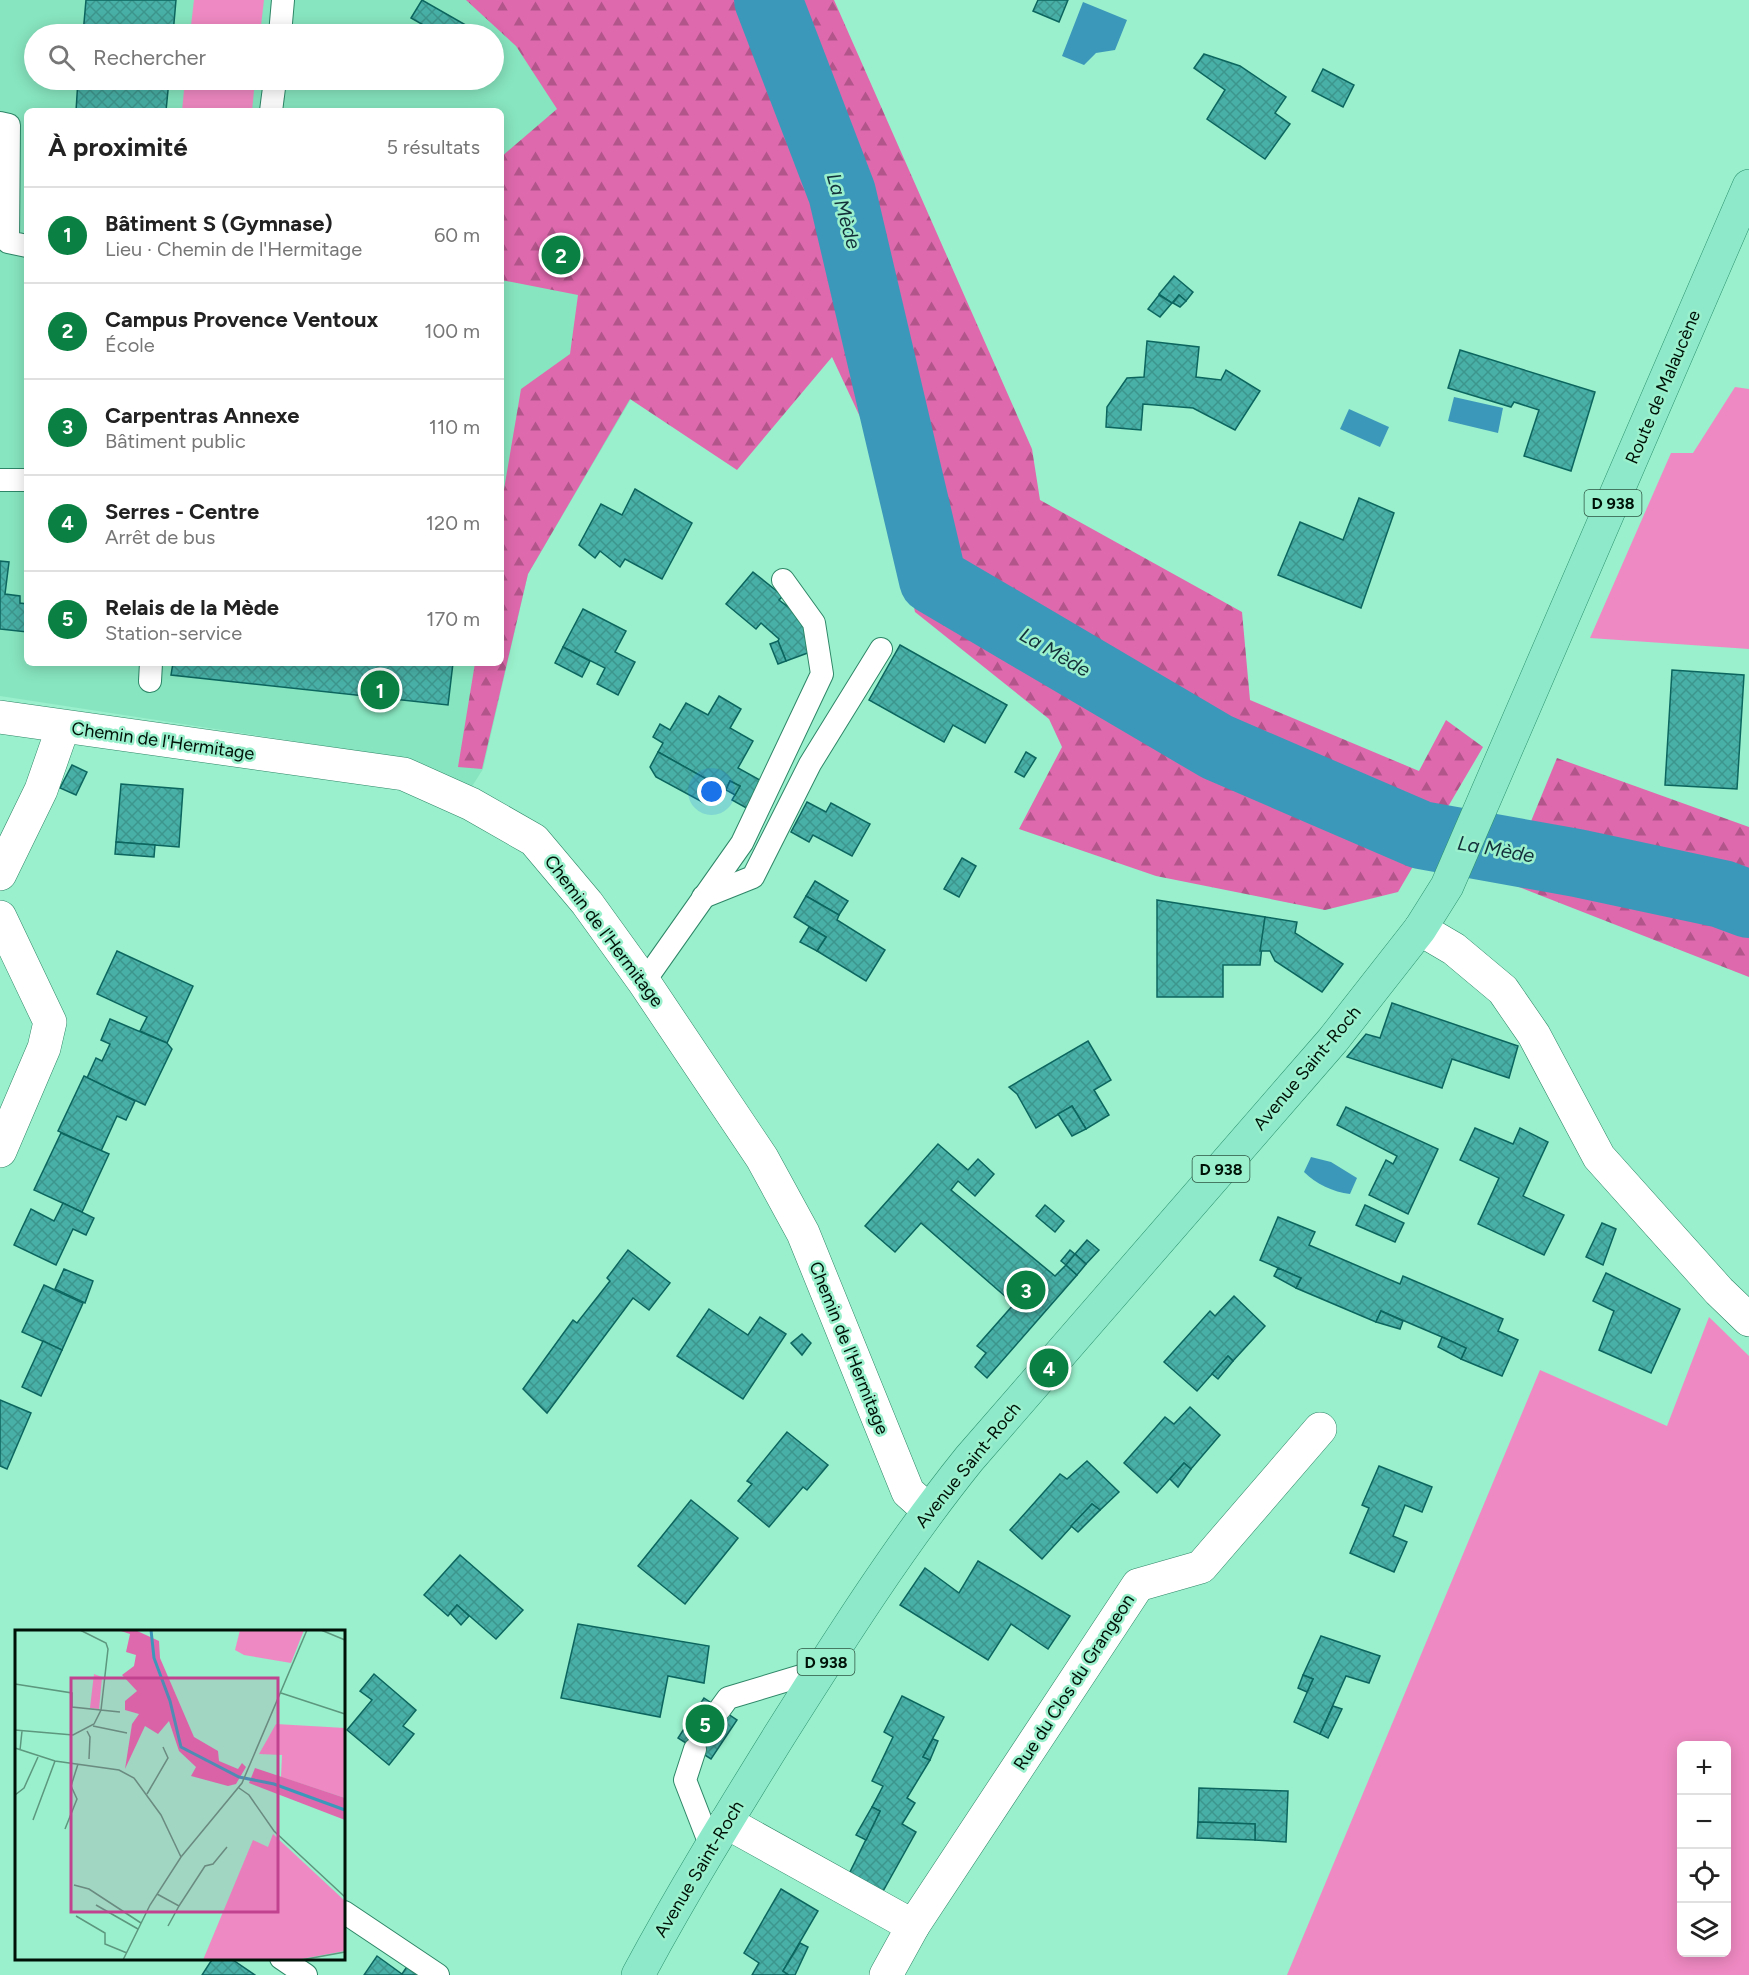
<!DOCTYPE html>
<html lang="fr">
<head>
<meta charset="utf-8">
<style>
	body { margin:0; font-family:Figtree,sans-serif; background:#f2f2f2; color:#222 }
	.controls { position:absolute; right:18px; bottom:18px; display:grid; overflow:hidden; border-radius:9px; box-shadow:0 3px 15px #0003 }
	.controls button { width:54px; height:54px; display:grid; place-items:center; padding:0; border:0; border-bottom:2px solid #e0e0e0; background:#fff; color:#222; font:30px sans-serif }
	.you { position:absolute; left:712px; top:792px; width:21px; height:21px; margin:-15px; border:4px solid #fff; border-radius:50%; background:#1a73e8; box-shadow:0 0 0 9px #1a73e833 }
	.badge { display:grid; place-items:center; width:39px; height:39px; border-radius:50%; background:#0b8043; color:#fff; font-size:20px; font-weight:700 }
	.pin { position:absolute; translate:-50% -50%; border:3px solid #fff; box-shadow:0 2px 6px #0006 }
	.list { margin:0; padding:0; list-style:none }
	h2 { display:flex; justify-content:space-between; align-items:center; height:78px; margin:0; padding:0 24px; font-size:26px }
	h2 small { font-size:20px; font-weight:400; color:#767676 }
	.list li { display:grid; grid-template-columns:39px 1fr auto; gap:18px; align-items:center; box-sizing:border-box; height:96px; padding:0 24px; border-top:2px solid #e0e0e0 }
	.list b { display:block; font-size:22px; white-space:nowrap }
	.list p { margin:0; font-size:20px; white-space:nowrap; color:#767676 }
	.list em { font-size:20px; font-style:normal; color:#767676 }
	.icon { flex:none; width:33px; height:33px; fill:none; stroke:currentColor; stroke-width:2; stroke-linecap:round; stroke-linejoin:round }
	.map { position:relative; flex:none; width:1749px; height:1975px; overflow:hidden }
	.search { position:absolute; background:#fff; box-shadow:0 3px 15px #0003; left:24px; top:24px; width:480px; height:66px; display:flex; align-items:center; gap:15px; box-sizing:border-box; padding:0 21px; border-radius:33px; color:#767676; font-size:22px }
	.panel { position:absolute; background:#fff; box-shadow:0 3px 15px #0003; left:24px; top:108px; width:480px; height:558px; border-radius:9px }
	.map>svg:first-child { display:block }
	.built { fill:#87e5bf; fill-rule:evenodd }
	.grass { fill:#ef89c3; fill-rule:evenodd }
	.forest { fill:url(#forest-firs) }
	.water { fill:#3c98ba }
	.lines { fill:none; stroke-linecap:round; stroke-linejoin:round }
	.river { stroke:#3c98ba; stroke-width:68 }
	.building { fill:url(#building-cross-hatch); stroke:#0c665f; stroke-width:1.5 }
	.lane-casing { stroke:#2d8667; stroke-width:24 }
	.street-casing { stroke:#2d8667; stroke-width:34 }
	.primary-casing { stroke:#2b926f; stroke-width:34 }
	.lane { stroke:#fff; stroke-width:22 }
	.street { stroke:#fff; stroke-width:33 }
	.primary { stroke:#8ee8ca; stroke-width:33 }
	.labels { text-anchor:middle; stroke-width:5; stroke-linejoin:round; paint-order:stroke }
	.shield { fill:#9af0cc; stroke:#2e5443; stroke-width:1.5 }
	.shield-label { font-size:16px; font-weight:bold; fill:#001108 }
	.street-label { font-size:18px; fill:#001108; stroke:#9af0cc }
	.water-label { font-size:20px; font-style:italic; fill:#14303b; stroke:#9af0cc }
	.inset-river { fill:none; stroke:#3c98ba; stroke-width:3 }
	.inset-road { fill:none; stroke:#5c977e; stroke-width:1.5 }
	.view { fill:#c14390; fill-opacity:0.15; stroke:#c14390; stroke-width:3 }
	.inset-edge { fill:none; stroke:#001108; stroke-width:3 }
</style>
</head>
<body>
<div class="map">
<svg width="1749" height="1975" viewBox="0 0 1749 1975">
	<defs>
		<pattern id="forest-firs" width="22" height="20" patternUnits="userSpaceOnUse" patternTransform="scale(1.5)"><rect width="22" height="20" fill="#de69ad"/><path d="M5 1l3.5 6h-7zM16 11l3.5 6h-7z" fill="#b2558b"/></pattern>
		<pattern id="building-cross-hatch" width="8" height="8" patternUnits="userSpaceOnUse" patternTransform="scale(1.5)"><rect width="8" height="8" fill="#48b0a6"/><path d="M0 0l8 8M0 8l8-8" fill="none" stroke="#3d968d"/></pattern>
	</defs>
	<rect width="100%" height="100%" fill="#9af0cc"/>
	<!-- built -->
	<path class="built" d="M0,0H603L631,399L528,574L483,769L471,788L404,758L0,696ZM34,34H494V80H34ZM27,111H501V663H27Z"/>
	<!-- grass -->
	<g class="grass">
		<path d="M194,0H264L260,34H190Z"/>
		<path d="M185,80H255L252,111H182Z"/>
		<path d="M1735,387L1749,389V649L1590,638L1671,453H1693Z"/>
		<path d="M1709,1317L1749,1356V1975H1287L1540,1370L1667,1426ZM1682,1746H1726V1952H1682Z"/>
	</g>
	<!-- forest -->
	<g class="forest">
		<path d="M466,0H834L1032,449L1040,500L1242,612L1250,700L1419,771L1446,720L1483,747L1398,892L1325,910L1156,876L1019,829L1062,747L1049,719L915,612L883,466L832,357L737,470L630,399L528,574L482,769L458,767L475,663H501V507L521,389L570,354L578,295L501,280V157L557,109L516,46Z"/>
		<path d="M1557,758L1749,827V977L1506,882Z"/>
	</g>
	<!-- water -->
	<g class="water">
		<path d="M1083,2L1127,20L1115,50L1096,53L1084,65L1062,56Z"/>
		<path d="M1454,397L1503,408L1498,433L1448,421Z"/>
		<path d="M1349,409L1389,427L1380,447L1340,429Z"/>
		<path d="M1311,1157L1331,1162L1357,1178L1350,1194C1333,1192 1316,1184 1304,1172Z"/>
	</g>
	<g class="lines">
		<!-- river -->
		<path class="river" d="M768,0L842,193L933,580L1217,747L1421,835L1577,863L1722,894L1749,904"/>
	</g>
	<!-- building -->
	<g class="building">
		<path d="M86,0H176L173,34H83Z"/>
		<path d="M422,0L471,28L467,34H439L411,18Z"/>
		<path d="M1038,0H1068L1059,22L1033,11Z"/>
		<path d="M1204,54L1240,66L1286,97L1275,113L1290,124L1265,159L1207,119L1225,90L1194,68Z"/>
		<path d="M1323,69L1354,85L1343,107L1312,91Z"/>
		<path d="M78,80H169L166,111H76Z"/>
		<path d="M1174,276L1193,292L1186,301L1179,295L1172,303L1159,294Z"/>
		<path d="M1159,295L1172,303L1160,317L1148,309Z"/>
		<path d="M1179,295L1186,301L1180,307L1173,303Z"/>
		<path d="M1147,341L1199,347L1196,377L1221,380L1226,370L1260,391L1235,430L1193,408L1143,404L1141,430L1106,427L1107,407L1127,378L1144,377Z"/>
		<path d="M1460,350L1595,392L1571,471L1524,456L1539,410L1514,402L1511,407L1448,388Z"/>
		<path d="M635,489L692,523L662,579L625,559L620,567L600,551L595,558L579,545L601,504L622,515Z"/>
		<path d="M1359,498L1394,513L1361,608L1278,575L1300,522L1343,540Z"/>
		<path d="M0,561L9,562L5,594L20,596V603L27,604V632L0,629Z"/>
		<path d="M753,572L783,596L779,600L800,616L813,651L786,661L778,641L779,639L761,623L756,629L726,604Z"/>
		<path d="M583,609L626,631L615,652L635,662L618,695L597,684L605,668L563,647Z"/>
		<path d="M778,641L786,661L778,664L770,644Z"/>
		<path d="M900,645L1007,705L985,743L953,725L944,742L869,700Z"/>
		<path d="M563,647L590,661L582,677L555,663Z"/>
		<path d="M173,663H453L448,705L171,675Z"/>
		<path d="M1672,670L1744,675L1737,789L1665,785Z"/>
		<path d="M719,696L741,709L730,728L753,741L738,768L765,783L750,810L732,800L740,786L730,781L726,790L658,752L663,743L653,737L660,724L670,730L686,703L708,715Z"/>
		<path d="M658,752L726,790L717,804H706L656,777L650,767Z"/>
		<path d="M1026,752L1036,758L1024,777L1015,772Z"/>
		<path d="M72,765L87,772L76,795L60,788Z"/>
		<path d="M730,781L740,786L735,795L726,790Z"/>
		<path d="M121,784L183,789L179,847L116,842Z"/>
		<path d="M807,802L826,812L831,803L870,824L852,856L813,835L809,842L791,832Z"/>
		<path d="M116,842L155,845L154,857L115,854Z"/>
		<path d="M962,858L976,866L959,897L944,889Z"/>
		<path d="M815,881L848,901L839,915L806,896Z"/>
		<path d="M806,896L839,915L837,920L885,950L866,981L817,951L826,937L794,917Z"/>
		<path d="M1157,900L1265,917L1260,965H1223V997H1157Z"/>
		<path d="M1265,917L1297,922L1295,933L1343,964L1322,992L1275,961L1270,951H1260Z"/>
		<path d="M809,927L826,937L817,951L800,942Z"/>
		<path d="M117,951L193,986L167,1043L140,1031L147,1017L97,994Z"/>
		<path d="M1392,1003L1518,1046L1509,1078L1452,1059L1442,1088L1347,1057L1366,1034L1380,1038Z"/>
		<path d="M110,1019L167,1043L172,1049L145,1105L87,1078L96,1058L102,1061L110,1044L101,1040Z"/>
		<path d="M1088,1041L1111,1080L1094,1090L1109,1115L1086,1129L1072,1106L1036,1128L1017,1094L1009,1087Z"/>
		<path d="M84,1076L135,1101L126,1120L117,1116L101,1151L58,1131Z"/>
		<path d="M1072,1106L1086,1129L1072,1136L1058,1114Z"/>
		<path d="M1346,1107L1438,1149L1408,1214L1369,1195L1386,1160L1393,1164L1397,1156L1337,1125Z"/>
		<path d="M1475,1128L1513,1144L1520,1128L1548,1142L1523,1196L1564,1215L1544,1255L1478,1224L1499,1178L1460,1160Z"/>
		<path d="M61,1133L109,1154L82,1212L34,1190Z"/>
		<path d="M938,1144L968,1170L978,1159L994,1174L975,1196L958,1181L951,1190L1055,1276L1066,1265L1077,1275L987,1378L975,1367L986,1353L977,1346L1014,1304L921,1223L895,1252L865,1226Z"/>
		<path d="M63,1203L94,1218L86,1235L73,1229L56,1265L14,1245L31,1209L54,1221Z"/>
		<path d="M1045,1205L1064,1221L1055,1232L1036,1216Z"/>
		<path d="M1365,1205L1404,1223L1395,1242L1356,1225Z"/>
		<path d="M1278,1217L1315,1232L1309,1245L1400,1284L1403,1276L1503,1319L1498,1331L1518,1340L1502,1376L1461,1359L1466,1348L1442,1337L1381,1311L1376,1322L1296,1288L1301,1278L1260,1260Z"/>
		<path d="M1602,1223L1616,1229L1603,1265L1586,1257Z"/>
		<path d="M1087,1240L1099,1250L1086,1264L1075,1254Z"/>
		<path d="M628,1250L670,1283L649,1310L633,1298L547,1413L523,1389L573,1320L577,1323L610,1281L607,1278Z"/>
		<path d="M1070,1250L1075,1254L1066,1265L1061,1261Z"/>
		<path d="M1075,1254L1086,1264L1077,1275L1066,1265Z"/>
		<path d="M1278,1268L1301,1278L1296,1288L1274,1276Z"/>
		<path d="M64,1269L93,1281L85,1303L55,1289Z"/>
		<path d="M1606,1273L1680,1309L1651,1373L1599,1350L1614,1311L1593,1301Z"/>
		<path d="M44,1285L83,1303L62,1350L22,1332Z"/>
		<path d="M1234,1296L1265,1326L1233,1361L1228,1356L1197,1391L1164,1362L1210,1311L1215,1316Z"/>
		<path d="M709,1309L748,1335L760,1317L786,1334L743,1399L677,1356Z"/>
		<path d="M1381,1311L1403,1321L1400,1329L1376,1322Z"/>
		<path d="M802,1334L811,1343L802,1355L791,1343Z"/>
		<path d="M1442,1337L1466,1348L1461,1359L1438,1347Z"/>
		<path d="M43,1341L62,1350L41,1396L22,1387Z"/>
		<path d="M1228,1356L1233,1361L1218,1379L1212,1374Z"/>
		<path d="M0,1400L31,1413L7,1469L0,1466Z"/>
		<path d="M1190,1407L1220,1435L1191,1469L1184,1463L1157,1493L1124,1463L1165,1417L1174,1424Z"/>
		<path d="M787,1432L828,1465L807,1490L803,1487L769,1527L738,1501L752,1484L747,1481Z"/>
		<path d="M1087,1461L1119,1492L1100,1510L1092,1504L1042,1559L1010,1530L1060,1474L1067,1479Z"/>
		<path d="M1184,1463L1191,1469L1178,1487L1170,1479Z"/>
		<path d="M1379,1466L1432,1487L1422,1512L1405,1505L1393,1536L1407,1542L1394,1572L1350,1553L1369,1508L1362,1505Z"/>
		<path d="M691,1500L738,1538L685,1604L638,1566Z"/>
		<path d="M1092,1504L1100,1510L1078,1532L1071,1526Z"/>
		<path d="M460,1555L523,1610L496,1639L457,1605L448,1616L424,1595Z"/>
		<path d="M978,1561L1070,1616L1048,1649L1011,1624L988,1660L900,1605L925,1568L959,1593Z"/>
		<path d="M457,1605L469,1616L461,1625L450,1613Z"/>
		<path d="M578,1624L709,1646L704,1683L668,1676L660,1717L561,1698Z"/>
		<path d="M1321,1636L1380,1656L1369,1683L1346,1676L1320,1734L1294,1722L1313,1679L1303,1675Z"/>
		<path d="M374,1674L416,1710L403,1726L414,1734L389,1765L347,1730L372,1700L360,1691Z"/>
		<path d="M1303,1675L1313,1679L1307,1692L1298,1688Z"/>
		<path d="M902,1696L944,1717L923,1757L930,1760L907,1798L915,1803L902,1824L916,1832L882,1893L849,1874L880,1811L872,1807L883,1786L872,1781L893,1737L884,1732Z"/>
		<path d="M704,1698L737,1720L711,1759L678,1738Z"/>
		<path d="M1333,1706L1342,1709L1328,1738L1320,1734Z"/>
		<path d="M933,1739L938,1741L930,1760L923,1757Z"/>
		<path d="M1199,1788L1288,1791L1286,1842L1255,1840V1824L1198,1822Z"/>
		<path d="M872,1807L880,1811L866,1840L856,1835Z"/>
		<path d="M1198,1822L1255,1824V1840L1197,1838Z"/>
		<path d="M781,1889L818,1911L783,1971L789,1975H752L759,1963L744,1953Z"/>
		<path d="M800,1943L808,1947L795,1975H789L783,1971Z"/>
		<path d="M377,1956L402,1974L408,1965L422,1975H364Z"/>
		<path d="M213,1958H230L255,1975H202Z"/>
	</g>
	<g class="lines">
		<!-- lane casing -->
		<g class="lane-casing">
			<g id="lane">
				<path d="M280,34L283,0"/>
				<path d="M271,111L275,80"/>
				<path d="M0,123L9,125L8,242L27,246"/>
				<path d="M0,480H27"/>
				<path d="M150,681L151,663"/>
				<path d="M703,897L753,877L810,764L881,649"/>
				<path d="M644,982L742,843L822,674L814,623L783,580"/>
				<path d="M720,1709L728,1698L821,1670"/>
				<path d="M695,1749L685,1780L711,1847"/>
				<path d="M344,1912L438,1975"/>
				<path d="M281,1958L306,1975"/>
			</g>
		</g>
		<!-- street casing -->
		<g class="street-casing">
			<g id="street">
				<path d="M0,717L404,774L471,804L534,840L587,903L644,982L762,1158L803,1233L908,1492L928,1510"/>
				<path d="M0,874L41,790L63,727"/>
				<path d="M0,917L50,1022L44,1048L0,1151"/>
				<path d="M1420,929L1454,949L1503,990L1534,1035L1599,1157L1719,1291L1749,1320"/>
				<path d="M726,1822L913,1926L1138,1585L1201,1567L1320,1429"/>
				<path d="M886,1975L913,1926"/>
			</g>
		</g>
		<!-- primary casing -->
		<g class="primary-casing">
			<path id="primary" d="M638,1975C682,1893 730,1815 779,1736C839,1641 899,1546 969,1459L1333,1040L1420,929L1447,886L1749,186"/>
		</g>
		<!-- lane -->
		<use href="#lane" class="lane"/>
		<!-- street -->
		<use href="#street" class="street"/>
		<!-- primary -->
		<use href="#primary" class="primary"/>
	</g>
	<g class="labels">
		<!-- shield labels -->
		<g class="shield">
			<rect x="1584.5" y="490" width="57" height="26" rx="4.5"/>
			<rect x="1192.5" y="1156" width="57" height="26" rx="4.5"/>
			<rect x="797.5" y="1649" width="57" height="26" rx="4.5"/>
		</g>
		<g class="shield-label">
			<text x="1613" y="509">D 938</text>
			<text x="1221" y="1175">D 938</text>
			<text x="826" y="1668">D 938</text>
		</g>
		<!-- street labels -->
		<g class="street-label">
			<text transform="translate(1663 387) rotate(-67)" y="6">Route de Malaucène</text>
			<text transform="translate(163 741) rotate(8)" y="6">Chemin de l'Hermitage</text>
			<text transform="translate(604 931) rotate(53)" y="6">Chemin de l'Hermitage</text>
			<text transform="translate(1307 1068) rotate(-50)" y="6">Avenue Saint-Roch</text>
			<text transform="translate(849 1348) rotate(68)" y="6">Chemin de l'Hermitage</text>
			<text transform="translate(968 1465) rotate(-51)" y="6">Avenue Saint-Roch</text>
			<text transform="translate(1074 1682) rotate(-57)" y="6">Rue du Clos du Grangeon</text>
			<text transform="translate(699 1869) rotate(-59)" y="6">Avenue Saint-Roch</text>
		</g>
		<!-- water labels -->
		<g class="water-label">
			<text transform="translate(844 211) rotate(74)" y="7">La Mède</text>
			<text transform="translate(1055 652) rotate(30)" y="7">La Mède</text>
			<text transform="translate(1496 849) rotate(10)" y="7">La Mède</text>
		</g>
	</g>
	<!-- overview -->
	<g transform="translate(15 1630)">
		<rect width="330" height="330" fill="#9af0cc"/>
		<path d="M225,0H289L276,33L229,25L220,20ZM79,44L87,47L84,79L75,78ZM261,94L330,98V168L266,147L267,125L244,124ZM258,204L330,271V321L281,330H188L238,210L253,217Z" fill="#ef89c3"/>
		<path d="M120,0L144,11L145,28L179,107L203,121L204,131L223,139L227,133L231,137L221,154L213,156L176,146L181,137L164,121L154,91L143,104L130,96L110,139L117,94L124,84L110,80V71L122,61L107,45L119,36L121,25L111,22L115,4L106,1ZM240,138L330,168V190L234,153Z" fill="#de69ad"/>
		<path class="inset-river" d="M136,0L139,28L155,71L166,117L224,147L259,154L330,180"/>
		<path class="inset-road" d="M306,0L330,10M0,54L57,63V77L105,82M266,63L330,84M78,96L112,103M0,100L58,105L79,94L86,80L93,19L91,13L65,0M72,101L75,107L74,129M0,118L40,131L104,140L119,148L146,185L166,227M5,120L7,101M224,158L234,165L259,201L330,267M132,164L153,128L148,117M0,165L9,158L23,127M18,190L40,131M50,199L62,169L56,156L63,134M59,255L74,259L126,293M142,264L164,276L190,236L198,234L212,217M81,275L123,299M61,286L90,303V314L112,323M153,296L164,276M108,330L135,275L166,227L227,153L292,0M286,330L330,322"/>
		<path class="view" d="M56,48H263V282H56Z"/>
		<rect width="330" height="330" class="inset-edge"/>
	</g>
</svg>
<div class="controls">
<button>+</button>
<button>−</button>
<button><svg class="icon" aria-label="locate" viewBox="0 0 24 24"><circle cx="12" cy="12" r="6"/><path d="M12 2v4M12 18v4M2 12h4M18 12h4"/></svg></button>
<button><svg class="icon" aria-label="layers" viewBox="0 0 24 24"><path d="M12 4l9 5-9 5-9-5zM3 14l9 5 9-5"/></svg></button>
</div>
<div class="you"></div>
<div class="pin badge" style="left:380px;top:690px">1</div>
<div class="pin badge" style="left:561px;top:255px">2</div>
<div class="pin badge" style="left:1026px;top:1290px">3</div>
<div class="pin badge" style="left:1049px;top:1368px">4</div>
<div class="pin badge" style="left:705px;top:1724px">5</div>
<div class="search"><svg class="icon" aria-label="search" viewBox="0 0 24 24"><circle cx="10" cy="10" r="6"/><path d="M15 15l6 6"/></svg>Rechercher</div>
<section class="panel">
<h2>À proximité<small>5 résultats</small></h2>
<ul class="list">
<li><span class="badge">1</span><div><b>Bâtiment S (Gymnase)</b><p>Lieu · Chemin de l'Hermitage</p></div><em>60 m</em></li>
<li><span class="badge">2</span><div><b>Campus Provence Ventoux</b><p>École</p></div><em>100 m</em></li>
<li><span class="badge">3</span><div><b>Carpentras Annexe</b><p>Bâtiment public</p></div><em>110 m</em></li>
<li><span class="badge">4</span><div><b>Serres - Centre</b><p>Arrêt de bus</p></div><em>120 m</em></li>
<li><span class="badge">5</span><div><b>Relais de la Mède</b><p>Station-service</p></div><em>170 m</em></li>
</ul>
</section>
</div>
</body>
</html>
